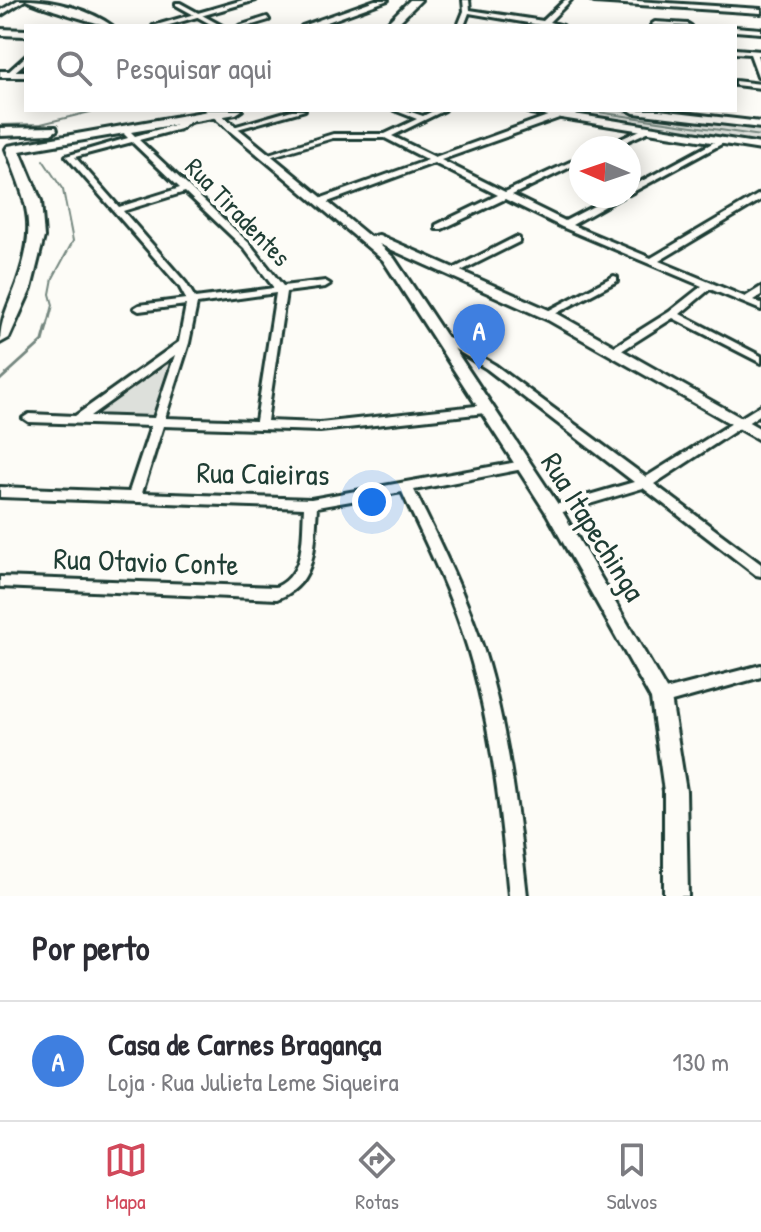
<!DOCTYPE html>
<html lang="pt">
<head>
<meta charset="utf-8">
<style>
	body { margin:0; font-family:"Patrick Hand",sans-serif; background:#f2f2f3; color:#2b2b33 }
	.compass { position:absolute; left:569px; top:136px; width:72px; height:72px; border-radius:50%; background:#fff; box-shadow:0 4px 20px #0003; rotate:272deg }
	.you { position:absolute; left:372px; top:502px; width:28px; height:28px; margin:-20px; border:6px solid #fff; border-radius:50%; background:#1a73e8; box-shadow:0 0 0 12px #1a73e833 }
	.badge { display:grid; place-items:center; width:52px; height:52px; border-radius:50%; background:#d1495b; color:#fff; font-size:26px; font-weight:700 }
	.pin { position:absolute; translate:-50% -66px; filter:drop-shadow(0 2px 4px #0008) }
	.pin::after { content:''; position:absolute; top:42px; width:28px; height:24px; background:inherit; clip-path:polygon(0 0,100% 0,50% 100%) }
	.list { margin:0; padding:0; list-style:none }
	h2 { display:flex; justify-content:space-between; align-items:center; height:104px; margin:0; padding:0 32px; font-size:34px }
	h2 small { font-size:26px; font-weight:400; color:#7c7c81 }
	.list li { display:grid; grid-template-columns:52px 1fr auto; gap:24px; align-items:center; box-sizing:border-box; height:120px; padding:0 32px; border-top:2px solid #e1e1e2 }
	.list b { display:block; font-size:30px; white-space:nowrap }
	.list p { margin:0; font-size:26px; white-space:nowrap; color:#7c7c81 }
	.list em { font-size:26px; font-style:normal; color:#7c7c81 }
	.icon { flex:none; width:44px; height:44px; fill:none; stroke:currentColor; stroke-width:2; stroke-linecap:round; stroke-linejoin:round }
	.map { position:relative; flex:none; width:761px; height:896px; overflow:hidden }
	.search { position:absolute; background:#fff; box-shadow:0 4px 20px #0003; left:24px; right:24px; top:24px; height:88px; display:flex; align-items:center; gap:20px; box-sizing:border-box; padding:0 28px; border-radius:0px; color:#7c7c81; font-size:30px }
	.sheet { height:224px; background:#fff }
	nav { display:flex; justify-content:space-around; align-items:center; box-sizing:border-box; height:112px; border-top:2px solid #e1e1e2; background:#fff; font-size:22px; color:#7c7c81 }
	nav a { display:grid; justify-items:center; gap:4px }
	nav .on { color:#d1495b }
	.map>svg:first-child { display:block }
	.green { fill:#dde0db; stroke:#7e8e88; stroke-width:2 }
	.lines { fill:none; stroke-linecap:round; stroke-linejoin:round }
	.stream-far1 { stroke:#75877f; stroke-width:2 }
	.stream { stroke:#75877f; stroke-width:3 }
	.minor-casing { stroke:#1f3d34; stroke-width:6 }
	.tertiary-casing { stroke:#1f3d34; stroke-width:6 }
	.secondary-casing { stroke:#1f3d34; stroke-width:6 }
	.primary-casing { stroke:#1f3d34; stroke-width:6 }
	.minor { fill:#fdfcf7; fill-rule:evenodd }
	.tertiary { fill:#fdfcf7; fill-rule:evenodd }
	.secondary { fill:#fdfcf7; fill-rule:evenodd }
	.primary { fill:#fdfcf7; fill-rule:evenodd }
	.labels { text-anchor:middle; stroke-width:8; stroke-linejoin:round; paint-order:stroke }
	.far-street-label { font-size:26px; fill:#1f3d34; stroke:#fdfcf7 }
	.street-label { font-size:30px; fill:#1f3d34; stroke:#fdfcf7 }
</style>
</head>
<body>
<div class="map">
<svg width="761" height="896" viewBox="0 0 761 896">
	<rect width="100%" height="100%" fill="#fdfcf7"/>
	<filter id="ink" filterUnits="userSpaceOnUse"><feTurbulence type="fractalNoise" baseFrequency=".0125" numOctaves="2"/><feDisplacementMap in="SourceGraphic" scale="16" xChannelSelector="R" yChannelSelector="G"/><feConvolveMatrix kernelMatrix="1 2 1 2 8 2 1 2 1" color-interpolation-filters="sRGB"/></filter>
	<g filter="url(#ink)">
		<!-- green -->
		<g class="green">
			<path d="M616,110L683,121L684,113H688L761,126V144L566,111Z"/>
			<path d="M166,362L171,366L152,417L97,418L98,410Z"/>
		</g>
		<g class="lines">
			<!-- stream-far1 -->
			<g class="stream-far1">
				<path d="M584,110L761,136"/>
				<path d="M0,125L41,124L98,110"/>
				<path d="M43,160L63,190L73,241L53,278L50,294L53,305L47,328"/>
			</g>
			<!-- stream -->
			<path class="stream" d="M0,380L43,341L47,326"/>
			<!-- minor casing -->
			<g class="minor-casing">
				<g id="minor">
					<path d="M18,0H25L0,16V11Z"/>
					<path d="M463,0H469L470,10L543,21L565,0H571L549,22L563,26H539L540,25L469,13L464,26H458L464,11Z"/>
					<path d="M591,0H621L761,9V13L594,2Z"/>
					<path d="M176,3H180L222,26H214L176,5Z"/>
					<path d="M267,17L269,20L249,26H239Z"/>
					<path d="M655,22L688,24L691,26L653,25L652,24Z"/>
					<path d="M735,27L761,29V33L735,31Z"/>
					<path d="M735,49L761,51V55H757L761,66V78L758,76L750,54L735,53Z"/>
					<path d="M26,56V62L11,75H7V73Z"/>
					<path d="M735,81L761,84V88L735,85Z"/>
					<path d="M292,110H305L234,130L230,128Z"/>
					<path d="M394,110H405L423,116L435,110H445L392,136L435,157L553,114H559V118L441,160L505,192L581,157V162L512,195L565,221L613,196H623L572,225L651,258L761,193V200L659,261L745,297L761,287V295L753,300L761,303V310L710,289L680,314L761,356V363L673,318L618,353H610L609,351L610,349L669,312L702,286L562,227L505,199L442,229H436V225L498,195L434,163L325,203H319V199L428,160L385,138H333L266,158L262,156L333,134H385L417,119Z"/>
					<path d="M188,116L195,118L180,129L139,140L250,244L283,286L325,281L330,284L325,287L286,292L267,421L320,423L485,405L491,409L485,413L320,431L163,426L142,493L311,499L523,461L527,462L529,465L527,468L523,469L414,490C439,541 465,593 483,648C508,728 518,813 527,896H509C501,813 492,729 468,649C452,595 426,543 402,492L317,507C314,544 318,584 277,599L0,587V577L276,587C306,574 302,536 304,508L0,497V487L129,492L151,426L29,422L23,418L29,414L75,416L179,342L186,305L139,311L134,308L139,305L186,299L179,286L66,156L128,138L124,134L125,132H131L135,136L174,125ZM132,142L180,188L119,207L75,157ZM185,192L244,248L274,288L195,298L186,283L123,211ZM276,293L256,421L165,418L189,343L197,304ZM175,355L154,418L90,416Z"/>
					<path d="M647,127L654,129L612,148H601Z"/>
					<path d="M720,139L727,141L629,194V188Z"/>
					<path d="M516,237L519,238V242L455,274L452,275L447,272Z"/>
					<path d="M614,276L617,277V281L551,316L547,317L542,314Z"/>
					<path d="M438,331L495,365L646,477L761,405V414L654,484L761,564V576L756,575L643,488L553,515L548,513L547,510L548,507L634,482L487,369L434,336L433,334Z"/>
					<path d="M761,665V677L661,705L656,703L653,698L656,693L661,691Z"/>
				</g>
			</g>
			<!-- tertiary casing -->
			<g class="tertiary-casing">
				<g id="tertiary">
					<path d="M26,0C53,0 91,10 112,26C102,26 36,5 26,0Z"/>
					<path d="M243,0H256L166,26H153Z"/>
					<path d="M0,29L26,30V36L0,35Z"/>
					<path d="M205,110H216L370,237L379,235L558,314L761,429V441L548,320L379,244L394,258L559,506L671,698L686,791L688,896H664V791L651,699L547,514L383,260Z"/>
					<path d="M525,110H549L761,144V150L530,113Z"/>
					<path d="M629,110H659L761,122V128L634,113Z"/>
				</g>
			</g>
			<!-- secondary casing -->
			<g class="secondary-casing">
				<g id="secondary">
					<path d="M375,0H388L316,26H302Z"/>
					<rect x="0" y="71" width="26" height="6"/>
				</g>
			</g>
			<!-- primary casing -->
			<g class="primary-casing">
				<g id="primary">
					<path d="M410,0H421L395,26H384Z"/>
					<path d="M214,110H242L236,114L20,151L41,201L44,237L31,289L9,338L0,343C0,320 9,305 17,283C38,224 27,204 6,149L8,146Z"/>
					<path d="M56,127L57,130L51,134L0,136V128Z"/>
				</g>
			</g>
			<!-- minor -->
			<use href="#minor" class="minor"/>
			<!-- tertiary -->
			<use href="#tertiary" class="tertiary"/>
			<!-- secondary -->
			<use href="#secondary" class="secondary"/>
			<!-- primary -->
			<use href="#primary" class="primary"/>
		</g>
	</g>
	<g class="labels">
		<!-- far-street labels -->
		<g class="far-street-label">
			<text transform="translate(238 212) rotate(46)" y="9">Rua Tiradentes</text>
		</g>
		<!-- street labels -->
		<g class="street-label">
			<text transform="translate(263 474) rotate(1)" y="10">Rua Caieiras</text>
			<text transform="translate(593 527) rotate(58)" y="10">Rua Itapechinga</text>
			<text transform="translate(146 562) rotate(2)" y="10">Rua Otavio Conte</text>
		</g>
	</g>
</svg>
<svg class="compass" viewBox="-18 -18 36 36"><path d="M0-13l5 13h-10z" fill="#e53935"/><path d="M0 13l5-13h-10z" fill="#7c7c81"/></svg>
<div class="you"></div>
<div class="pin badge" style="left:479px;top:370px;background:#3f7fe0">A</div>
<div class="search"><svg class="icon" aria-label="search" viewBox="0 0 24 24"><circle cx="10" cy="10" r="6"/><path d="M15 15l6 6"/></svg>Pesquisar aqui</div>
</div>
<section class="sheet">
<h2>Por perto<small></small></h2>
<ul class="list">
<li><span class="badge" style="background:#3f7fe0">A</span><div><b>Casa de Carnes Bragança</b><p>Loja · Rua Julieta Leme Siqueira</p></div><em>130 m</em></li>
</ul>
</section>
<nav>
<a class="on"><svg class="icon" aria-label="map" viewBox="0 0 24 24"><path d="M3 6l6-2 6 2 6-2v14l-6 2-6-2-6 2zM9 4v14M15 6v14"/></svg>Mapa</a>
<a><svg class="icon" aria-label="directions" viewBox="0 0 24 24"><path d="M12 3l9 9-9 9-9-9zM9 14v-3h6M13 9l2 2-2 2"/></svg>Rotas</a>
<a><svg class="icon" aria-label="saved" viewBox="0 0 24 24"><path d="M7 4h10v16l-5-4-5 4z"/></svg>Salvos</a>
</nav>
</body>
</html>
